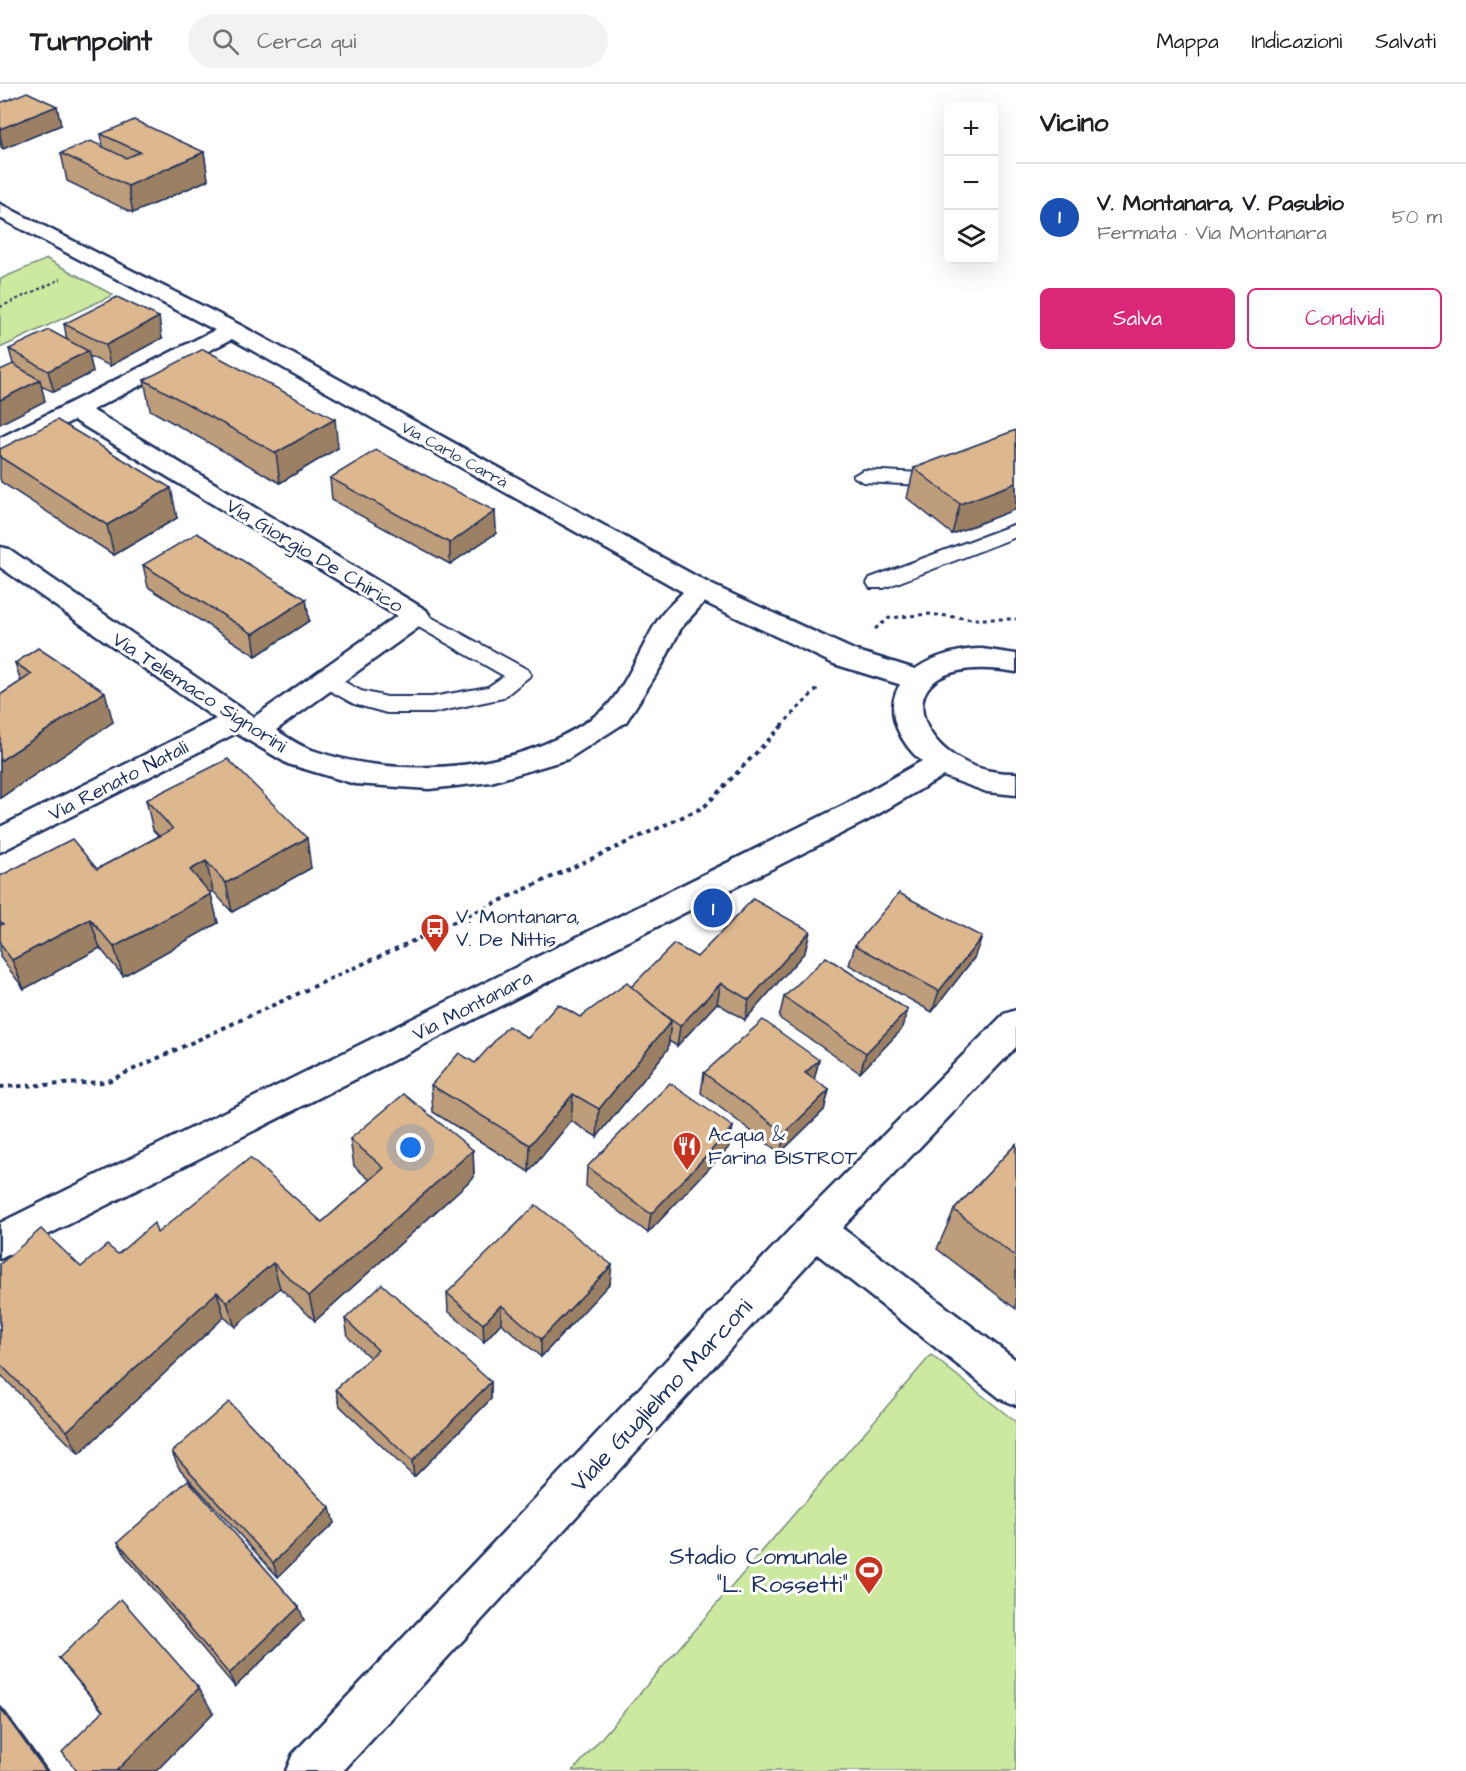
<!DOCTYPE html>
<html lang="it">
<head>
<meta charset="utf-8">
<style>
	body { margin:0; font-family:"Architects Daughter",sans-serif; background:#f2f2f2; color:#202124 }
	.controls { position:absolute; right:18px; top:18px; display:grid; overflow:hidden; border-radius:9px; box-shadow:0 6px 24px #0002 }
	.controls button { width:54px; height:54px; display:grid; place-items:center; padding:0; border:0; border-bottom:2px solid #e0e0e0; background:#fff; color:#202124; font:30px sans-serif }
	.you { position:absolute; left:411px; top:1064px; width:21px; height:21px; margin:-15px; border:4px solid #fff; border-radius:50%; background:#1a73e8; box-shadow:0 0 0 9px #1a73e833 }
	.badge { display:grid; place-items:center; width:39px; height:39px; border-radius:50%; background:#db2777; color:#fff; font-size:20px; font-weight:700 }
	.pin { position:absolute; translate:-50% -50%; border:3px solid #fff; box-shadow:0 2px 6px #0006 }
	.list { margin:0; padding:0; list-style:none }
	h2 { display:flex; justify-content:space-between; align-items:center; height:78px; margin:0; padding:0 24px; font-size:26px }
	h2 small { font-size:20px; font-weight:400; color:#757577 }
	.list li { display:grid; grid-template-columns:39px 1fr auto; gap:18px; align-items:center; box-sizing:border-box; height:108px; padding:0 24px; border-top:2px solid #e0e0e0 }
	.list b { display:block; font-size:22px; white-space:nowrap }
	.list p { margin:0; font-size:20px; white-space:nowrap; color:#757577 }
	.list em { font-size:20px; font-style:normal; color:#757577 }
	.actions { display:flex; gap:12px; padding:18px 24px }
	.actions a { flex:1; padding:14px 0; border:2px solid #db2777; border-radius:9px; text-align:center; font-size:21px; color:#db2777 }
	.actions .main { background:#db2777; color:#fff }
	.icon { flex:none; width:33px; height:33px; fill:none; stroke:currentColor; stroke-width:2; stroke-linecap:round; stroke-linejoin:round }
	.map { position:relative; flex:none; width:1016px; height:1687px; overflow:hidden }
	header { display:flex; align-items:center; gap:36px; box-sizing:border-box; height:84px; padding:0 30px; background:#fff; border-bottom:2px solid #e0e0e0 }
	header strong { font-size:28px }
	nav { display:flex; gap:33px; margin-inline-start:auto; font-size:21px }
	.search { width:420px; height:54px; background:#f2f2f2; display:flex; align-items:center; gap:15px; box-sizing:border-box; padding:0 21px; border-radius:33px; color:#757577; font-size:22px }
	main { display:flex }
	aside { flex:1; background:#fff }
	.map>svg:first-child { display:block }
	.green { fill:#cde99f; stroke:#748c7e; stroke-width:1.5 }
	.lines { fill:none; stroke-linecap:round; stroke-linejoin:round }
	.lane-casing { stroke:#1b2f5e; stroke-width:4 }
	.street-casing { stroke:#1b2f5e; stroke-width:5 }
	.secondary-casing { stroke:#1b2f5e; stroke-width:5 }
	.path-far2 { stroke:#1b2f5e; stroke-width:2; stroke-dasharray:3 3; stroke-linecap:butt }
	.path-far1 { stroke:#1b2f5e; stroke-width:3; stroke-dasharray:4 4; stroke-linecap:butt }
	.path { stroke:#1b2f5e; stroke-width:4; stroke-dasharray:4.5 4.5; stroke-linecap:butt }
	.lane { fill:#fff; fill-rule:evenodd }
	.street { fill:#fff; fill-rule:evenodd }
	.secondary { fill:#fff; fill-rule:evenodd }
	.wall { fill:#be9d7a; stroke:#1b2f5e; stroke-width:1.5 }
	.shaded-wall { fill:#9b8063; stroke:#1b2f5e; stroke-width:1.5 }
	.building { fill:#ddb78e; stroke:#1b2f5e; stroke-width:1.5 }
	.labels { text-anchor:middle; stroke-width:6; stroke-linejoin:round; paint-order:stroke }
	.far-street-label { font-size:16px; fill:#1b2f5e; stroke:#fff }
	.street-label { font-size:20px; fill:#1b2f5e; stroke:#fff }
	.poi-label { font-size:20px; fill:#1b2f5e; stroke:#fff; text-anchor:start }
	.near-street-label { font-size:24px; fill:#1b2f5e; stroke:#fff }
	.near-poi-label { font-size:24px; fill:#1b2f5e; stroke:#fff; text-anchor:end }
</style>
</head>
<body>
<header>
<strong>Turnpoint</strong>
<div class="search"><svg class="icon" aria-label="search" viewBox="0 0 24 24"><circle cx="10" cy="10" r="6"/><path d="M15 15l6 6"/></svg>Cerca qui</div>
<nav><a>Mappa</a><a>Indicazioni</a><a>Salvati</a></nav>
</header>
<main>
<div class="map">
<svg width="1016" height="1687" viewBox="0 0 1016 1687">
	<rect width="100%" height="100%" fill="#fff"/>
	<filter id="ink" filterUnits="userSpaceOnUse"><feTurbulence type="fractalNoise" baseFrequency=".0167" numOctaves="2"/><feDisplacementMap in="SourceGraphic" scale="12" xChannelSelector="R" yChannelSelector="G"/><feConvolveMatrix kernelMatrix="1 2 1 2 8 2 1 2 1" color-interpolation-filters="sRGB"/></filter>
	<g filter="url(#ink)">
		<!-- green -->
		<g class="green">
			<path d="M47,175L113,211L0,264V195Z"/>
			<path d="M931,1271L1016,1338V1687H573Z"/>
		</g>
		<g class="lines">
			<!-- lane casing -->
			<g class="lane-casing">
				<g id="lane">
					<path d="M945,381L952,383L955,387L952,391L923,401L863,398L853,392L863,386L921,389Z"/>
					<path d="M1016,440V453L884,504H870L867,499L870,494Z"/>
					<path d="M416,525L528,586L531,591L503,614L432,629H387L354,620L318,600L315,595L318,590L326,588L361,607L387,613H432L488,603L504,592L408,537L405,532L408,527Z"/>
				</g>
			</g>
			<!-- street casing -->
			<g class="street-casing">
				<g id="street">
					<path d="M0,120L240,241L710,500L854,566L928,589L932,596L928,603L918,606L834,580L704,518L681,544L662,581L626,638L568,675L491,698L429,705L355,700L288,680L236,649L0,768V743L216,635L0,483V463L9,465L254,633L397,532L74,336L0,371V354L215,246L0,134ZM232,255L683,508C674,518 663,527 656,539C643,560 622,610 604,625C529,687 402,698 312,666C299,662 287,653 276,646L426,538L430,532L426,526L92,326Z"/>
					<path d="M1016,926V963L842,1144L1016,1276V1321L1001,1315L817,1170L343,1687H286L293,1670L801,1134L1004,930Z"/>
				</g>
			</g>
			<!-- secondary casing -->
			<g class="secondary-casing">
				<path id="secondary" d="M982,565L1016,570V588C870,563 914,692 1016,689V711L987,708L943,692L868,736L0,1175V1139L846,720L922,677C911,669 902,656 897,644C877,592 938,565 982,565Z"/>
			</g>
			<!-- path-far2 -->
			<path class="path-far2" d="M0,223L61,195"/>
			<!-- path-far1 -->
			<g class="path-far1">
				<path d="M875,545L889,534L929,530L973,535H1016"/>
				<path d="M781,642L820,602"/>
			</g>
			<!-- path -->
			<path class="path" d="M0,1003L106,998L704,723L783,641"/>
			<!-- lane -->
			<use href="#lane" class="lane"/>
			<!-- street -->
			<use href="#street" class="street"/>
			<!-- secondary -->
			<use href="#secondary" class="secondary"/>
		</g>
		<!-- wall -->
		<g class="wall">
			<path d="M0,19L61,41L3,65L0,63Z"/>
			<path d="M101,50L204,68L208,96L133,129L67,97L61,69L103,63Z"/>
			<path d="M64,240L162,254L110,282L89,272L93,288L54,308L41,302L45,317L13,280L9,265L67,256Z"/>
			<path d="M144,296L338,364L280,399L150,326Z"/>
			<path d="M1016,346V425L952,450L907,414L914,384Z"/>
			<path d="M0,365L177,434L114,471L1,398L0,394Z"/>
			<path d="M330,394L495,427L496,449L450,480L332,416Z"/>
			<path d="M143,481L306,515L309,537L256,572L148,503Z"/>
			<path d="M15,579L113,638L0,714V611L21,598Z"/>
			<path d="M146,716L311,784L232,828L213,807L210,808L218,839L123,892L100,864L24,905L0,873V792L97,785L159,752L153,746Z"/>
			<path d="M810,847L805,868L745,936L717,919L677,962L669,957L668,965L597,1053L571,1037L529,1088L433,1028L431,1001L528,954L580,933L631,903L697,873Z"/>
			<path d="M855,861L974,874L932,928L849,881Z"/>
			<path d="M784,913L901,946L860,989L779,934Z"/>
			<path d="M819,976L814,995L829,1006L824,1026L780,1069L701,1009L704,989Z"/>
			<path d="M350,1055L473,1066L474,1093L315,1237L280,1204L235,1243L224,1233L79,1370L0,1290V1180L81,1183L118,1170L157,1149L322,1138L370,1096L354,1082Z"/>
			<path d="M1016,1060V1225L937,1165L954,1126Z"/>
			<path d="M729,1063L648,1149L586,1102L587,1083Z"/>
			<path d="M610,1199L541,1273L501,1239L484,1258L448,1227L447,1209Z"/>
			<path d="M345,1235L491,1298V1315L414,1393L340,1322L336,1305L370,1274L348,1253Z"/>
			<path d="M172,1368L334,1439L278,1493L179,1384Z"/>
			<path d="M118,1458L304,1536L235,1603L126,1473Z"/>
			<path d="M59,1574L213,1629L156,1687H77L103,1628Z"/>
		</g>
		<!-- shaded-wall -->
		<g class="shaded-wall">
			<path d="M57,22L61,41L3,65L0,51V45Z"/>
			<path d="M204,68L208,96L133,129L128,102Z"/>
			<path d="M159,233L162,254L110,282L106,261Z"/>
			<path d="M88,267L93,288L54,308L48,287Z"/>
			<path d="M40,296L45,317L0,340V316Z"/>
			<path d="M335,335L338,364L280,399L276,369Z"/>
			<path d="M1016,399V425L952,450L960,420Z"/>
			<path d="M171,404L177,434L114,471L107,441Z"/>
			<path d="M495,427L496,449L450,480V459Z"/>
			<path d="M306,515L309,537L256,572L253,550Z"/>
			<path d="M105,608L113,638L0,714V677Z"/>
			<path d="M307,754L311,784L232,828L226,799Z"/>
			<path d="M206,777L213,807L197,815L190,786Z"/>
			<path d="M211,810L218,839L123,892L114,863Z"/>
			<path d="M90,835L100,864L24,905L12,876Z"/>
			<path d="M810,847L805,868L745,936L749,916Z"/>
			<path d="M982,853L974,874L932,928L939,907Z"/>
			<path d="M721,899L717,919L677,962L680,942Z"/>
			<path d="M908,926L901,946L860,989L866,969Z"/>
			<path d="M671,937L668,965L597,1053L599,1025Z"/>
			<path d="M819,976L814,996L805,989Z"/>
			<path d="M829,1006L824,1026L780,1069L785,1049Z"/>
			<path d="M573,1010L571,1037L529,1088L530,1061Z"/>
			<path d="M733,1043L729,1063L648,1149L651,1130Z"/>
			<path d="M473,1066L474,1093L315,1237L309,1212Z"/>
			<path d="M273,1179L280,1204L235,1243L227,1218Z"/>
			<path d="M612,1181L610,1199L541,1273V1255Z"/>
			<path d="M217,1208L224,1233L79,1370L67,1347Z"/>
			<path d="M501,1221V1239L484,1258L483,1240Z"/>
			<path d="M491,1298V1315L414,1393L412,1377Z"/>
			<path d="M330,1424L334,1439L278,1493L273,1479Z"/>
			<path d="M299,1523L304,1536L235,1603L229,1590Z"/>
			<path d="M199,1604L213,1629L156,1687H116Z"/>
			<path d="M0,1622L4,1626L48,1687H46L0,1624Z"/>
		</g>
		<!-- building -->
		<g class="building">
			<path d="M27,8L57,22L0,45V19Z"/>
			<path d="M134,36L204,68L128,102L61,69L91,57L126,74L140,68L101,50Z"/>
			<path d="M117,213L159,233L106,261L64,240Z"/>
			<path d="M49,246L88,267L48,287L9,265Z"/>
			<path d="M203,265L335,335L276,369L144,296Z"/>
			<path d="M13,280L40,296L0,316V286Z"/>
			<path d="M57,336L171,404L107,441L0,373V365Z"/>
			<path d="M1016,346V399L960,420L914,384Z"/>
			<path d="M376,366L495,427L450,459L330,394Z"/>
			<path d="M197,449L306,515L253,550L143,481Z"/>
			<path d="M38,564L105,608L0,677V611L32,590L15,579Z"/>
			<path d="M228,675L307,754L226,799L206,777L190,786L211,810L114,863L90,835L12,876L0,860V841L3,840L0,837V792L72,755L97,785L173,745L146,716Z"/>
			<path d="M899,809L982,853L939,907L855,861Z"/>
			<path d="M753,815L810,847L749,916L721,899L680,942L670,935L631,903L674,860L697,873Z"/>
			<path d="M826,873L908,926L866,969L784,913Z"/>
			<path d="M627,899L671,937L599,1025L573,1010L530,1061L431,1001L459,969L475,979L508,942L528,954L558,920L580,933Z"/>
			<path d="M763,936L819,976L805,989L829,1006L785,1049L704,989Z"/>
			<path d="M670,999L733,1043L651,1130L587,1083Z"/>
			<path d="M404,1010L473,1066L309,1212L273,1179L227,1218L217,1208L67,1347L0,1280V1180L41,1145L81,1183L107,1161L118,1170L154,1139L157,1149L250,1074L322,1138L384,1084L350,1055Z"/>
			<path d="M1016,1060V1173L954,1126Z"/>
			<path d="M536,1121L612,1181L541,1255L501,1221L483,1240L447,1209Z"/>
			<path d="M382,1200L491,1298L412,1377L336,1305L378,1266L345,1235Z"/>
			<path d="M229,1318L330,1424L273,1479L172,1368Z"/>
			<path d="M188,1396L299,1523L229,1590L118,1458Z"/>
			<path d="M121,1515L199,1604L116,1687H77L62,1668L103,1627L59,1574Z"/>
			<path d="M0,1624L46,1687H0Z"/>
		</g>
	</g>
	<!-- icons -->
	<defs>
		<g id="bus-pin" transform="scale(1.5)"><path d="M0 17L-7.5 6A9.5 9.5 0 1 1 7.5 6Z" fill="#c8321e" stroke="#fff"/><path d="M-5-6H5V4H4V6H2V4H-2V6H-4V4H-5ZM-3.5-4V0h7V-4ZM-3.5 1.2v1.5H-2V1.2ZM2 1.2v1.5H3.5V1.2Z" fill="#fff"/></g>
		<g id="restaurant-pin" transform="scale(1.5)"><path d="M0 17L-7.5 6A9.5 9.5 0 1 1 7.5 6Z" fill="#c8321e" stroke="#fff"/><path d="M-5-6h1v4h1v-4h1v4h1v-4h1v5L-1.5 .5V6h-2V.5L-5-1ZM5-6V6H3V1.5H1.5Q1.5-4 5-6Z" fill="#fff"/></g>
		<g id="stadium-pin" transform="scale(1.5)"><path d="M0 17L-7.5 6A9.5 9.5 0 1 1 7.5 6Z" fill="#c8321e" stroke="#fff"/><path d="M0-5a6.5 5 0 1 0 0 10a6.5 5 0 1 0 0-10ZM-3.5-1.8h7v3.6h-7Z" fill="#fff"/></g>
	</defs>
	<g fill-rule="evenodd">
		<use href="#bus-pin" x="435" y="844"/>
		<use href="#restaurant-pin" x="687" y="1062"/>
		<use href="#stadium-pin" x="869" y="1486"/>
	</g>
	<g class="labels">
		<!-- far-street labels -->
		<g class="far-street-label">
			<text transform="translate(455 370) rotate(29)" y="6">Via Carlo Carrà</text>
		</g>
		<!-- street labels -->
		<g class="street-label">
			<text transform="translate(315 471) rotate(31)" y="7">Via Giorgio De Chirico</text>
			<text transform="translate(200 608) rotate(33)" y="7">Via Telemaco Signorini</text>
			<text transform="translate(118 696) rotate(-27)" y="7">Via Renato Natali</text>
			<text transform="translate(472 921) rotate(-27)" y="7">Via Montanara</text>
		</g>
		<!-- poi labels -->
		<g class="poi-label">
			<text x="456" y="839">V. Montanara,<tspan x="456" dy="23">V. De Nittis</tspan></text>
			<text x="708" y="1057">Acqua &amp;<tspan x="708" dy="23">Farina BISTROT</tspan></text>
		</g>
		<!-- near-street labels -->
		<g class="near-street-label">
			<text transform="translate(661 1311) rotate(-47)" y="8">Viale Guglielmo Marconi</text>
		</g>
		<!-- near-poi labels -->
		<g class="near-poi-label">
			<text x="848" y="1480">Stadio Comunale<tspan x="848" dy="28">"L. Rossetti"</tspan></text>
		</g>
	</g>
</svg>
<div class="controls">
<button>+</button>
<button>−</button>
<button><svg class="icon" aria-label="layers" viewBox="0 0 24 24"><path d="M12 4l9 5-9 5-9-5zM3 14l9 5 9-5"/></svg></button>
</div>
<div class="you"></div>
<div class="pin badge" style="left:713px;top:824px;background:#1a4fb4">1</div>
</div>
<aside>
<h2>Vicino<small></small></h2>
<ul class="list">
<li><span class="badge" style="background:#1a4fb4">1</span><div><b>V. Montanara, V. Pasubio</b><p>Fermata · Via Montanara</p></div><em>50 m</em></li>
</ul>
<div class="actions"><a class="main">Salva</a><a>Condividi</a></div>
</aside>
</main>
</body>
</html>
